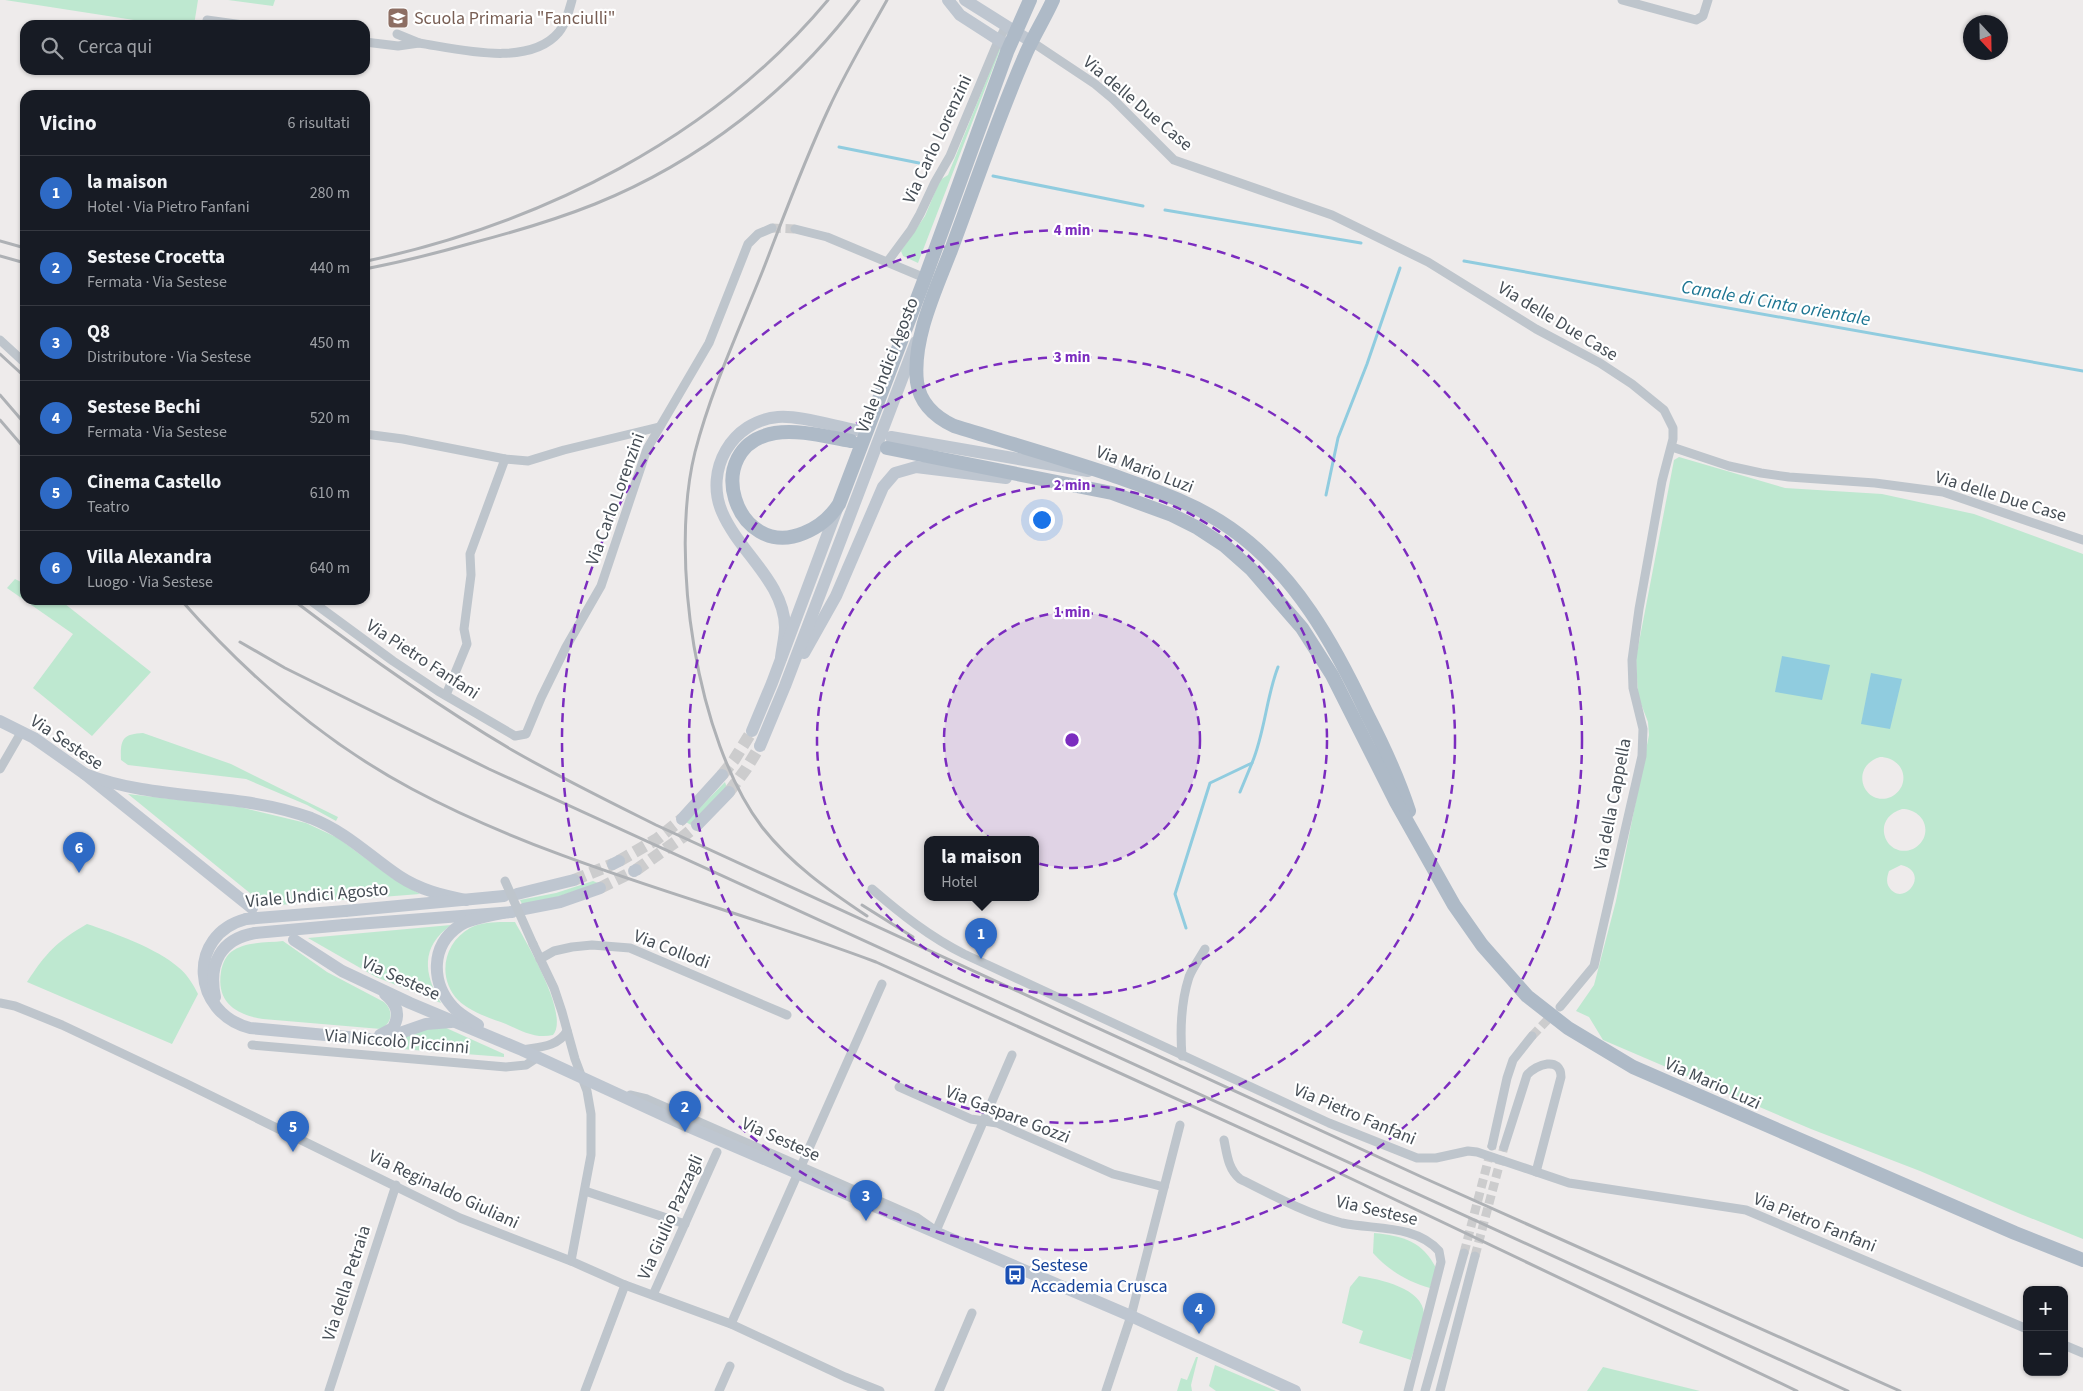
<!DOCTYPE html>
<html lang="it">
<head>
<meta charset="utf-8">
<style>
	body { margin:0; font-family:"Source Sans 3",sans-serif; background:#20242c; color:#f1f3f6 }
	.controls { position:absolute; right:15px; bottom:15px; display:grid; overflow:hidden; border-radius:10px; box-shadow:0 1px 4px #0004 }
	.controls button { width:45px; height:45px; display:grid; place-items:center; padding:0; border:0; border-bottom:1px solid #363941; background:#171b24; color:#f1f3f6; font:25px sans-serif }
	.compass { position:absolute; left:1963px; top:15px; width:45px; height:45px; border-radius:50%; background:#171b24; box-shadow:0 1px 4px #0004; rotate:158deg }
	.you { position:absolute; left:1041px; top:519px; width:18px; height:18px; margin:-12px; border:4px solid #fff; border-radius:50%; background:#1a73e8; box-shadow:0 0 0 8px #1a73e833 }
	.badge { display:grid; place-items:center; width:32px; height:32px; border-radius:50%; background:#2e6ac5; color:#fff; font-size:16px; font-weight:700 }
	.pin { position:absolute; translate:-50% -41px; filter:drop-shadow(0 1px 2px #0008) }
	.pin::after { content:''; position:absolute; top:26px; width:18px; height:15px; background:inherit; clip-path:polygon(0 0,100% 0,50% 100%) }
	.popup { position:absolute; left:924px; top:836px; width:115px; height:65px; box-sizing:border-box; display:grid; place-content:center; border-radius:10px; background:#171b24; filter:drop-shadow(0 1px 4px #0005); font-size:16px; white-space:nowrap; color:#9ea1a6 }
	.popup b { font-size:19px; color:#f1f3f6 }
	.popup::after { content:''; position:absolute; left:50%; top:100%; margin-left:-10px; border:10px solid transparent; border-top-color:#171b24 }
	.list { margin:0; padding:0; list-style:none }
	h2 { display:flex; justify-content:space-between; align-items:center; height:65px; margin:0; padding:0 20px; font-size:21px }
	h2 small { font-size:16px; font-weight:400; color:#9ea1a6 }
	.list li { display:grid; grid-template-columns:32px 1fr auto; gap:15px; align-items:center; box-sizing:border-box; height:75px; padding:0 20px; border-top:1px solid #363941 }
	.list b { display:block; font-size:19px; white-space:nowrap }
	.list p { margin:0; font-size:16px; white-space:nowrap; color:#9ea1a6 }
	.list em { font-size:16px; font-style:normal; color:#9ea1a6 }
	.icon { flex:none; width:28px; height:28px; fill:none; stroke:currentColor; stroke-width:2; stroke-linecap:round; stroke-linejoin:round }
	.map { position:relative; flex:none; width:2083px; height:1391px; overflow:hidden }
	.search { position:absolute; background:#171b24; box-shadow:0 1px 4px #0004; left:20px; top:20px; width:350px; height:55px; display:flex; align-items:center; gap:12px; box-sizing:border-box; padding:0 18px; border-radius:15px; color:#9ea1a6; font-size:19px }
	.panel { position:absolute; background:#171b24; box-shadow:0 1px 4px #0004; left:20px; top:90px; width:350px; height:515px; border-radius:15px }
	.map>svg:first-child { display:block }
	.green { fill:#bee8d0; fill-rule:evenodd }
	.water { fill:#90ccdf }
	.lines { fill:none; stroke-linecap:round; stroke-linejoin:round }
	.stream { stroke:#90ccdf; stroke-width:3 }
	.street-tunnel { stroke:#cccccd; stroke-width:9; stroke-dasharray:9 4.5; stroke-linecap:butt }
	.secondary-tunnel { stroke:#cccccd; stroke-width:12; stroke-dasharray:12 6; stroke-linecap:butt }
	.street { stroke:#bec5cc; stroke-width:9 }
	.secondary { stroke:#bec6d0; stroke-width:12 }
	.primary { stroke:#aebac7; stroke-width:14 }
	.rail { stroke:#aeb1b5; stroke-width:3 }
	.street-bridge { stroke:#bec5cc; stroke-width:9 }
	.secondary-bridge { stroke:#bec6d0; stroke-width:12 }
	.ring { fill:none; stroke:#7b2cbf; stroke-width:2.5; stroke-dasharray:9 6 }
	.labels { text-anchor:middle; stroke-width:4.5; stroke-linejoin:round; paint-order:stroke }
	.education-label { font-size:18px; fill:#785e54; stroke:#fff; text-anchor:start }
	.street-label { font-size:18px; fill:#464e56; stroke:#fff }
	.transit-label { font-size:18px; fill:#164399; stroke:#fff; text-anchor:start }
	.water-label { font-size:19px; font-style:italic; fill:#1d7592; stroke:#fff }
	.centre { fill:#7b2cbf; stroke:#fff; stroke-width:2.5 }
	.ring-label { font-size:15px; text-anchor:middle; font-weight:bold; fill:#7b2cbf; stroke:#fff; stroke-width:4.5; stroke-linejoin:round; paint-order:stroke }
</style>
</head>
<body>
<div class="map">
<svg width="2083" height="1391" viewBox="0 0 2083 1391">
	<rect width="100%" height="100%" fill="#eeebeb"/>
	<!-- green -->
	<g class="green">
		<path d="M5,0H198L194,25H166Z"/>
		<path d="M228,0H275L273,6Z"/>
		<path d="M1001,44L1002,45L918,263L903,256L901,251L925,216L940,180L948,175Z"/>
		<path d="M1679,457L1785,488L1882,494L1974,514L2083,554V1239L2018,1213L1920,1171L1811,1129L1603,1040L1589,1017L1576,1011L1594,985L1616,901L1649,735L1648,722L1638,696L1636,658L1674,460ZM1880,757C1893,757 1906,767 1903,782C1902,788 1897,794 1891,797C1864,808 1848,767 1880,757ZM1902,809C1915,809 1928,819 1925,834C1924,840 1919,846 1913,849C1886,860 1869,819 1902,809ZM1901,865C1932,872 1903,909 1889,887C1886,882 1887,877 1889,871Z"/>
		<path d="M15,579L25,584V600H60L151,672L92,736L33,688L73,634L7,588Z"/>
		<path d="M143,733L231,764L338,817L336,821L307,805L246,779L128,765L121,760C120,739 123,734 143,733Z"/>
		<path d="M725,782L727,788L691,825L686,822Z"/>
		<path d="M128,794L240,807L306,823L338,838L392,878L420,894L266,906Z"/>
		<path d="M593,881L598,883L557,897L522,904L520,900L556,893Z"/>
		<path d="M515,922C526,942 570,1015 553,1035C536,1039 522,1031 506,1024C490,1018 470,1012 458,1000C437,978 443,943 470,928C483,921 501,922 515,922Z"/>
		<path d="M87,924C112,932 158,949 178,967C187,974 193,984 198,994L172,1044L27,982C46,953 57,941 87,924Z"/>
		<path d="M451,925C420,947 424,974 441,1003L376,977L308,938Z"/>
		<path d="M283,941L327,972L384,1002C394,1011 392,1023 381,1029L263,1019C237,1015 216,1003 221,972C222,965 225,957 231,952C245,941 267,943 283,941Z"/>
		<path d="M444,1027L504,1054V1057L376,1047L377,1044L419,1029Z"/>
		<path d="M1374,1233C1403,1236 1422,1241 1436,1268L1430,1288C1408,1282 1388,1270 1373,1253Z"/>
		<path d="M1359,1276C1379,1279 1423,1288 1424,1314C1424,1324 1414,1349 1411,1360L1359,1343L1363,1331L1342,1323L1350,1287Z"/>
		<path d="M1196,1357H1198L1191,1385L1192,1391H1177L1181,1378L1187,1380Z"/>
		<path d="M1215,1365L1276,1391H1216L1209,1386Z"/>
		<path d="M1603,1367L1700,1391H1587Z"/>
	</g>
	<!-- water -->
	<g class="water">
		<path d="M1782,656L1830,665L1822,700L1775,692Z"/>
		<path d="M1871,673L1902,679L1890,729L1861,724Z"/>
	</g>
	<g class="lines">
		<!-- stream -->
		<g class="stream">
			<path d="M839,147L919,163"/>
			<path d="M993,176L1143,206"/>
			<path d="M1165,210L1361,243"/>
			<path d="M1464,261L2083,371"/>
			<path d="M1326,495L1338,438L1367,364L1400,268"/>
			<path d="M1240,792L1252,763"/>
			<path d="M1186,928L1175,894L1210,783L1252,763C1265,732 1266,698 1278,667"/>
		</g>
		<!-- street-tunnel -->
		<g class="street-tunnel">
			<path d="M772,228L795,229"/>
			<path d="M1532,1036L1554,1013"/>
			<path d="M1464,1253L1492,1146"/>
			<path d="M1475,1256L1504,1147"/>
		</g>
		<!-- secondary-tunnel -->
		<g class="secondary-tunnel">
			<path d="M722,775L734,760L752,731"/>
			<path d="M729,792L746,769L760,746"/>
			<path d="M619,861L657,839L682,819"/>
			<path d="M636,870L684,836L697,825"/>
			<path d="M574,880L613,864"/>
			<path d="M600,888L634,871"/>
		</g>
		<!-- street -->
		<g class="street">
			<path d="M1622,0L1696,20L1703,16L1708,0"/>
			<path d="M207,20L243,25"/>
			<path d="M365,42L398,46L419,43L397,34"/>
			<path d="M1032,42L1095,84L1113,99L1174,160L1332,215L1428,262L1536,329L1600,363L1632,384L1664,410L1673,428V439L1662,481L1639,609L1632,660L1633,688L1643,729L1642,756L1594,966L1560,1007"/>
			<path d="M419,43C458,49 529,68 559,32C566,23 569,11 572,0"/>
			<path d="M795,229L827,237L925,278"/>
			<path d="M888,261L911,230L920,214L935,182L950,156L996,46L1006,26"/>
			<path d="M0,340L25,363"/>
			<path d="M365,434L403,439L505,459L528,461L564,450L659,427"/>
			<path d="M1672,447L1729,466L1761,473L1789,477L1875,483L1943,492L2083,540"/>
			<path d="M310,600L393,661L438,691L515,736L526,734L541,698L566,647L601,586L647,449L709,343L748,244L758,234L772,228"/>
			<path d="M446,695L467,644L464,629L471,575L470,554L505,459"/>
			<path d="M0,769L22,731"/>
			<path d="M872,889C901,914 930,937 964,954L1329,1123L1417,1158H1436L1468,1151L1477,1152L1569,1183L1746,1210L2027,1329"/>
			<path d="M533,944L554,988L562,1012L575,1059L587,1091L591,1114V1155L571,1261"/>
			<path d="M540,959L554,951L572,947L592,945L630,948L787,1015"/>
			<path d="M0,1003L15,1006L62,1025L185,1083L460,1218L571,1261L625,1285L731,1324L845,1377L880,1391"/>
			<path d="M252,1045L506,1067L526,1065L538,1057"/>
			<path d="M522,1050C539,1047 558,1047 567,1031"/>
			<path d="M1182,1056C1180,1030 1181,1002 1189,977C1193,967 1200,958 1205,949"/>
			<path d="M899,1087L971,1119L997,1123L1113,1174L1164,1187"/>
			<path d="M630,1095L647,1099L916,1217L936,1231L1012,1055"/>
			<path d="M1224,1140C1227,1154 1228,1169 1240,1179C1272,1195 1307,1214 1342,1223C1374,1230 1415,1224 1439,1251L1441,1262L1408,1391"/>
			<path d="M1492,1146L1507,1078L1513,1060L1532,1036"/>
			<path d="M1504,1147L1527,1075C1536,1064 1561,1056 1561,1077L1536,1172"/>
			<path d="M585,1191L685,1224"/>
			<path d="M653,1295L717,1152"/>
			<path d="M731,1324L882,984"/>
			<path d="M2064,1345L2083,1353"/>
			<path d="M329,1391L396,1185"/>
			<path d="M585,1391L625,1285"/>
			<path d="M719,1391L730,1366"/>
			<path d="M939,1391L972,1313"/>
			<path d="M1106,1391L1131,1316L1180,1125"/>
			<path d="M1425,1391L1464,1253"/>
			<path d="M1440,1391L1475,1256"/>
		</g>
		<!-- secondary -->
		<g class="secondary">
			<path d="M948,0L960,15L1005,44L1007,52"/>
			<path d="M965,0L1032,42"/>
			<path d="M891,437L1088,471"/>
			<path d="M804,653L836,596L883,487L895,473L916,467L1006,478"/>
			<path d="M781,658C782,648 785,637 785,627C784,582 739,552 722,512C704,470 732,421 778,417C798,415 834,426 856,430"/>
			<path d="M0,721L34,738L85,774L252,908"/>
			<path d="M752,731L772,683L837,509"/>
			<path d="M760,746L785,686L916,342"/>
			<path d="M85,774C157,802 238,791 311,818C348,833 368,855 399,876C420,890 442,895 466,900"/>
			<path d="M682,819L722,775"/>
			<path d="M697,825L729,792"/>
			<path d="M613,864L619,861"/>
			<path d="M634,871L636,870"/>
			<path d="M517,894L574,880"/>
			<path d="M524,909L560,902L600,888"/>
			<path d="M345,911L504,896"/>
			<path d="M246,919C186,935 192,1013 250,1028L380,1040L426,1024L451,1022"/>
			<path d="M344,925L512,912"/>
			<path d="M294,940L342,971L410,1003L522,1050L687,1126L1131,1316L1295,1391"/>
			<path d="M215,997C208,963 221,939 255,933"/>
			<path d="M478,1025C469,1019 460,1015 453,1007C431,983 430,946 459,926C471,918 489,916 503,913"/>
			<path d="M380,1035L393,1028C401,1014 396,1003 385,994"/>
		</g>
		<!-- primary -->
		<g class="primary">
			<path d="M1053,0C1044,20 1032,38 1024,58C997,120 975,186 951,250C936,289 912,339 917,382C920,404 935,417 954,426C1006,442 1058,457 1109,474C1151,489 1193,502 1230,528C1295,573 1334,644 1367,714C1383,745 1398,777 1409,811"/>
			<path d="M851,441C827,437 799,429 775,433C699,446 735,562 804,533C819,527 830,518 839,504L925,278L1007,52L1030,0"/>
			<path d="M887,448L1112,493L1172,515L1196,527L1225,546L1251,569L1302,628L1332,675L1396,802L1454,905L1482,945L1527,996L1568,1028L1633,1067L2015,1233L2083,1260"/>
		</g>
		<!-- rail -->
		<g class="rail">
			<path d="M0,241L25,248"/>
			<path d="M0,256L25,263"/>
			<path d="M367,261C542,223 712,139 828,0"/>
			<path d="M365,269C401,262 437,253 472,243C514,232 555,220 595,204C699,162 792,90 859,0"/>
			<path d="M0,354L25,377"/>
			<path d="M0,395L25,424"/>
			<path d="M0,420L25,449"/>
			<path d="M181,600C247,675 324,742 412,789C558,867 722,904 876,962L1335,1171L1797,1391"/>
			<path d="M293,600C363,653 436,705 512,750C559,777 608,801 656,825L1424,1178L1900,1391"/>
			<path d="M240,642L285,668L489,769L1848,1391"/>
			<path d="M862,905L913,937"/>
			<path d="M867,916C828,890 791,864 762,827C696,740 669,557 695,452C711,390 739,330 763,270C784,216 804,161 829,108C846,71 867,36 887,0"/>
		</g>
		<!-- street-bridge -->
		<path class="street-bridge" d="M505,881L533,944"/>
		<!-- secondary-bridge -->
		<g class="secondary-bridge">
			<path d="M246,919L345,911"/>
			<path d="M255,933L344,925"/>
		</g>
	</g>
	<!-- distance rings -->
	<circle cx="1072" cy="740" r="128" fill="#7b2cbf" fill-opacity=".12"/>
	<g class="ring">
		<circle cx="1072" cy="740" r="128"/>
		<circle cx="1072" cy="740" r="255"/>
		<circle cx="1072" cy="740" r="383"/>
		<circle cx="1072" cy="740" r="510"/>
	</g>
	<!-- icons -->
	<defs>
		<g id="school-square" transform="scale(1.125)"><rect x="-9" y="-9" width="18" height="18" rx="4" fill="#8d6e63" stroke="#fff"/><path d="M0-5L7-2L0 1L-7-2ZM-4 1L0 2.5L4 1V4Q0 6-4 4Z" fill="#fff"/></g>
		<g id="bus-square" transform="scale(1.125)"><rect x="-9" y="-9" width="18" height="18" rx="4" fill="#1a4fb4" stroke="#fff"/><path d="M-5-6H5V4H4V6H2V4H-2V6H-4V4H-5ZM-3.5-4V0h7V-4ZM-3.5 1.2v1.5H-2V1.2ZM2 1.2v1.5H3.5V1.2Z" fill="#fff"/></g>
	</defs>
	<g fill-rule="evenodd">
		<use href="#school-square" x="398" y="18"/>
		<use href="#bus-square" x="1015" y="1275"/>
	</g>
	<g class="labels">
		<!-- education labels -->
		<g class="education-label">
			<text x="414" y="24">Scuola Primaria "Fanciulli"</text>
		</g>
		<!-- street labels -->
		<g class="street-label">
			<text transform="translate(1138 103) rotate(40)" y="6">Via delle Due Case</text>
			<text transform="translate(937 139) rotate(-65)" y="6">Via Carlo Lorenzini</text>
			<text transform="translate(1558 321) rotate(31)" y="6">Via delle Due Case</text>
			<text transform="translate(887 365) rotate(-69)" y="6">Viale Undici Agosto</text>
			<text transform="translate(1145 469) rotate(21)" y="6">Via Mario Luzi</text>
			<text transform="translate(2001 496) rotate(17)" y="6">Via delle Due Case</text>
			<text transform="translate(615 499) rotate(-70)" y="6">Via Carlo Lorenzini</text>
			<text transform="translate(423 659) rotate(33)" y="6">Via Pietro Fanfani</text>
			<text transform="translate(67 742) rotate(34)" y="6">Via Sestese</text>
			<text transform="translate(1612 804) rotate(-79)" y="6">Via della Cappella</text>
			<text transform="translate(317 895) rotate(-5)" y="6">Viale Undici Agosto</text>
			<text transform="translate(672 949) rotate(21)" y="6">Via Collodi</text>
			<text transform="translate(401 978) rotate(24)" y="6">Via Sestese</text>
			<text transform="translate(397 1041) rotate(5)" y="6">Via Niccolò Piccinni</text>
			<text transform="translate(1713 1083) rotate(24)" y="6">Via Mario Luzi</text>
			<text transform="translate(1008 1114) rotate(21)" y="6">Via Gaspare Gozzi</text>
			<text transform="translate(1355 1114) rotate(23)" y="6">Via Pietro Fanfani</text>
			<text transform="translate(781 1139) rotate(24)" y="6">Via Sestese</text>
			<text transform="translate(444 1189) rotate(25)" y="6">Via Reginaldo Giuliani</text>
			<text transform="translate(1377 1210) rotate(13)" y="6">Via Sestese</text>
			<text transform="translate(670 1217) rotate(-66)" y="6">Via Giulio Pazzagli</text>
			<text transform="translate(1815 1222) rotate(22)" y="6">Via Pietro Fanfani</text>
			<text transform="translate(346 1283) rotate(-72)" y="6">Via della Petraia</text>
		</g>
		<!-- transit labels -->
		<g class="transit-label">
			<text x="1031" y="1271">Sestese<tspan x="1031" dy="21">Accademia Crusca</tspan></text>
		</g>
		<!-- water labels -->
		<g class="water-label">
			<text transform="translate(1776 302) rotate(10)" y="7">Canale di Cinta orientale</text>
		</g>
	</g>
	<circle cx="1072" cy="740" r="8" class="centre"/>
	<g class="ring-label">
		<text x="1072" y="235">4 min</text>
		<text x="1072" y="362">3 min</text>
		<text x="1072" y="490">2 min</text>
		<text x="1072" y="617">1 min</text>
	</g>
</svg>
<div class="controls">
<button>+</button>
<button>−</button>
</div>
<svg class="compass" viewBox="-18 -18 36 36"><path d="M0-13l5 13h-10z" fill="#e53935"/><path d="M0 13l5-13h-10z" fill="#9ea1a6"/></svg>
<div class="you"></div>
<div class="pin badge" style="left:981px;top:959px">1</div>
<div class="popup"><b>la maison</b>Hotel</div>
<div class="pin badge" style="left:685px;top:1132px">2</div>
<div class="pin badge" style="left:866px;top:1221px">3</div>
<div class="pin badge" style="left:1199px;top:1334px">4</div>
<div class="pin badge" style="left:293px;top:1152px">5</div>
<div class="pin badge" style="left:79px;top:873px">6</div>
<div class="search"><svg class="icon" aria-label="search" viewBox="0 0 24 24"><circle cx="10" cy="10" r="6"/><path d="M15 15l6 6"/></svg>Cerca qui</div>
<section class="panel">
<h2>Vicino<small>6 risultati</small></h2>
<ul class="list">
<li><span class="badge">1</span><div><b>la maison</b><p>Hotel · Via Pietro Fanfani</p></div><em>280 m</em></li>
<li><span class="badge">2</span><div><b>Sestese Crocetta</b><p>Fermata · Via Sestese</p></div><em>440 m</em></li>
<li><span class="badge">3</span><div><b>Q8</b><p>Distributore · Via Sestese</p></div><em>450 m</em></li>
<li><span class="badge">4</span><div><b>Sestese Bechi</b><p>Fermata · Via Sestese</p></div><em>520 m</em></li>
<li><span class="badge">5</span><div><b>Cinema Castello</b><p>Teatro</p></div><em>610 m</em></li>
<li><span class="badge">6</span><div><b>Villa Alexandra</b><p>Luogo · Via Sestese</p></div><em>640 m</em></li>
</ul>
</section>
</div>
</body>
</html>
